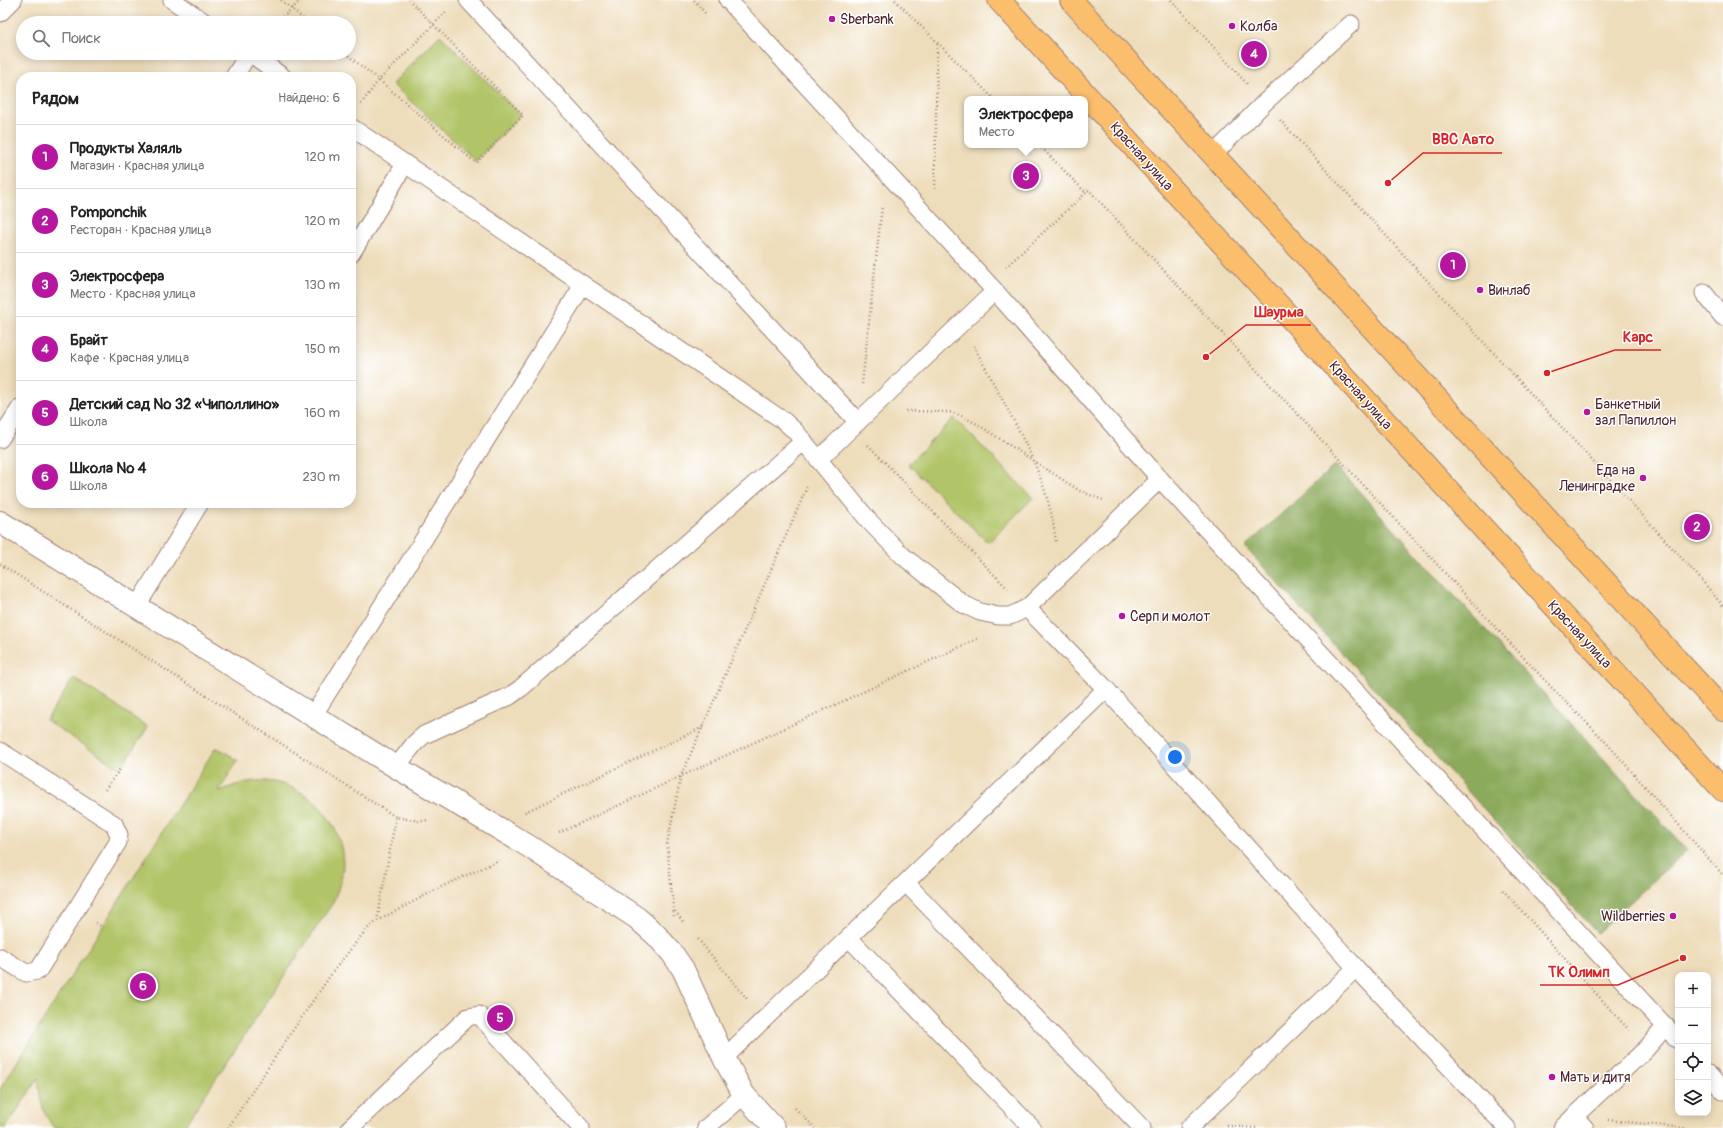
<!DOCTYPE html>
<html lang="ru">
<head>
<meta charset="utf-8">
<style>
	body { margin:0; font-family:Pangolin,sans-serif; background:#f6f6f6; color:#222 }
	.controls { position:absolute; right:12px; bottom:12px; display:grid; overflow:hidden; border-radius:8px; box-shadow:0 2px 10px #0003 }
	.controls button { width:36px; height:36px; display:grid; place-items:center; padding:0; border:0; border-bottom:1px solid #e0e0e0; background:#fff; color:#222; font:20px sans-serif }
	.you { position:absolute; left:1175px; top:757px; width:14px; height:14px; margin:-10px; border:3px solid #fff; border-radius:50%; background:#1a73e8; box-shadow:0 0 0 6px #1a73e833 }
	.badge { display:grid; place-items:center; width:26px; height:26px; border-radius:50%; background:#b5179e; color:#fff; font-size:13px; font-weight:700 }
	.pin { position:absolute; translate:-50% -50%; border:2px solid #fff; box-shadow:0 1px 4px #0006 }
	.popup { position:absolute; left:964px; top:96px; width:124px; height:52px; box-sizing:border-box; display:grid; place-content:center; border-radius:8px; background:#fff; filter:drop-shadow(0 1px 3px #0005); font-size:13px; white-space:nowrap; color:#767676 }
	.popup b { font-size:15px; color:#222 }
	.popup::after { content:''; position:absolute; left:50%; top:100%; margin-left:-8px; border:8px solid transparent; border-top-color:#fff }
	.list { margin:0; padding:0; list-style:none }
	h2 { display:flex; justify-content:space-between; align-items:center; height:52px; margin:0; padding:0 16px; font-size:17px }
	h2 small { font-size:13px; font-weight:400; color:#767676 }
	.list li { display:grid; grid-template-columns:26px 1fr auto; gap:12px; align-items:center; box-sizing:border-box; height:64px; padding:0 16px; border-top:1px solid #e0e0e0 }
	.list b { display:block; font-size:15px; white-space:nowrap }
	.list p { margin:0; font-size:13px; white-space:nowrap; color:#767676 }
	.list em { font-size:13px; font-style:normal; color:#767676 }
	.icon { flex:none; width:22px; height:22px; fill:none; stroke:currentColor; stroke-width:2; stroke-linecap:round; stroke-linejoin:round }
	.map { position:relative; flex:none; width:1723px; height:1128px; overflow:hidden }
	.search { position:absolute; background:#fff; box-shadow:0 2px 10px #0003; left:16px; top:16px; width:340px; height:44px; display:flex; align-items:center; gap:10px; box-sizing:border-box; padding:0 14px; border-radius:22px; color:#767676; font-size:15px }
	.panel { position:absolute; background:#fff; box-shadow:0 2px 10px #0003; left:16px; top:72px; width:340px; height:436px; border-radius:16px }
	.map>svg:first-child { display:block }
	.green { fill:#b1c468; stroke:#7e724a }
	.forest { fill:#8caa5c; stroke:#6b6444 }
	.lines { fill:none; stroke-linecap:round; stroke-linejoin:round }
	.service-casing { stroke:#9c7e73; stroke-width:19 }
	.minor-casing { stroke:#9c7e73; stroke-width:24 }
	.trunk-casing { stroke:#9c7e73; stroke-width:24 }
	.path { stroke:#9c7e73; stroke-width:2.5; stroke-dasharray:1 3; stroke-linecap:butt }
	.service { stroke:#fff; stroke-width:17 }
	.minor { stroke:#fff; stroke-width:22 }
	.trunk { stroke:#fabe6d; stroke-width:22 }
	.poi-dot { fill:#b5179e; stroke:#fff; stroke-width:1.5 }
	.labels { text-anchor:middle; stroke-width:3; stroke-linejoin:round; paint-order:stroke }
	.poi-label { font-size:14px; fill:#4a1f2b; stroke:#fff; text-anchor:start }
	.street-label { font-size:14px; fill:#4a1f2b; stroke:#fff }
	.leader { fill:none; stroke:#d62828; stroke-width:1.5 }
	.callout-dot { fill:#d62828; stroke:#fff; stroke-width:1.5 }
	.callout-label { font-size:15px; text-anchor:middle; font-weight:bold; fill:#d62828; stroke:#fff; stroke-width:3; stroke-linejoin:round; paint-order:stroke }
</style>
</head>
<body>
<div class="map">
<svg width="1723" height="1128" viewBox="0 0 1723 1128">
	<rect width="100%" height="100%" fill="#fff"/>
	<filter id="ink" filterUnits="userSpaceOnUse"><feTurbulence type="fractalNoise" baseFrequency=".025" numOctaves="2"/><feDisplacementMap in="SourceGraphic" scale="8" xChannelSelector="R" yChannelSelector="G"/><feConvolveMatrix kernelMatrix="1 2 1 2 8 2 1 2 1" color-interpolation-filters="sRGB"/></filter>
	<filter id="wash" filterUnits="userSpaceOnUse"><feTurbulence type="fractalNoise" baseFrequency=".012" numOctaves="4" result="noise"/><feDisplacementMap in="SourceGraphic" scale="16" xChannelSelector="R" yChannelSelector="G"/><feGaussianBlur stdDeviation="0.9" result="paint"/><feColorMatrix in="noise" values="0 0 0 0 0 0 0 0 0 0 0 0 0 0 0 0 0 1.4 0 .05"/><feComposite in="paint" operator="in"/></filter>
	<g filter="url(#wash)">
		<rect width="100%" height="100%" fill="#edb"/>
		<!-- green -->
		<g class="green">
			<path d="M440,35L521,115L476,161L392,84Z"/>
			<path d="M954,418L1033,498L988,543L908,464Z"/>
			<path d="M74,678L148,727L120,769L46,720Z"/>
			<path d="M216,747L238,760L219,791C231,787 242,782 255,781C301,778 342,816 343,863C343,877 338,891 332,904L183,1128H54C41,1111 40,1098 38,1078L6,1128H0V1089Z"/>
		</g>
		<!-- forest -->
		<path class="forest" d="M1335,465L1687,850L1597,933L1245,547Z"/>
	</g>
	<g filter="url(#ink)">
		<g class="lines">
			<!-- service casing -->
			<g class="service-casing">
				<g id="service">
					<path d="M172,0L206,23"/>
					<path d="M468,0L858,422"/>
					<path d="M728,0L995,291L1160,479L1678,1040"/>
					<path d="M0,13L13,0"/>
					<path d="M250,53L283,77"/>
					<path d="M234,77L249,53"/>
					<path d="M351,127L784,421L795,431L869,521L903,556L963,604L980,612L998,616H1010L1027,608L1160,479"/>
					<path d="M1213,155L1264,103L1351,24"/>
					<path d="M351,254L405,164"/>
					<path d="M1704,293L1723,317"/>
					<path d="M0,439L21,407"/>
					<path d="M819,459L995,291"/>
					<path d="M137,606L200,503"/>
					<path d="M1027,608L1106,689L1356,968L1507,1128"/>
					<path d="M313,716L583,285"/>
					<path d="M0,751L114,824L119,835L118,842L38,971L26,973L0,957"/>
					<path d="M396,767L415,743L424,735L510,696L521,688L804,441"/>
					<path d="M906,883L1142,1128"/>
					<path d="M849,938L1032,1128"/>
					<path d="M724,1058L1106,689"/>
					<path d="M1708,1074L1723,1091"/>
					<path d="M1574,1116L1585,1128"/>
					<path d="M350,1128L468,1017L479,1015L581,1128"/>
					<path d="M706,1128L744,1095"/>
					<path d="M1189,1128L1356,968"/>
					<path d="M1562,1128L1646,1049L1666,1026"/>
				</g>
			</g>
			<!-- minor casing -->
			<g class="minor-casing">
				<path id="minor" d="M0,522L396,767L530,847L637,918L656,935L672,953L683,969L724,1058L744,1095L774,1128"/>
			</g>
			<!-- trunk casing -->
			<g class="trunk-casing">
				<g id="trunk">
					<path d="M999,0L1723,790"/>
					<path d="M1071,0L1723,710"/>
				</g>
			</g>
			<!-- path -->
			<g class="path">
				<path d="M281,0L308,23"/>
				<path d="M694,0L705,13"/>
				<path d="M895,0L994,99"/>
				<path d="M1171,0L1248,85"/>
				<path d="M277,23L301,0"/>
				<path d="M345,53L379,80L476,163L523,115L409,0"/>
				<path d="M361,104L379,80L447,11"/>
				<path d="M1280,120L1699,577L1723,606"/>
				<path d="M1039,145L1086,193"/>
				<path d="M935,189L937,41"/>
				<path d="M1006,267L1089,190L1553,689L1603,739L1723,875"/>
				<path d="M974,346C1005,409 1050,472 1056,544"/>
				<path d="M862,384L882,206"/>
				<path d="M906,411L949,412L960,415L977,424L1080,491L1103,500"/>
				<path d="M868,445L1008,589"/>
				<path d="M0,564L396,817L419,821L429,820"/>
				<path d="M105,790L120,769"/>
				<path d="M525,812L703,727"/>
				<path d="M559,833L979,638"/>
				<path d="M1503,890L1629,1030"/>
				<path d="M675,911L684,923"/>
				<path d="M674,916L667,844L681,776L808,485"/>
				<path d="M377,921L396,817"/>
				<path d="M96,923L102,927"/>
				<path d="M698,939L748,1000"/>
				<path d="M795,1108L815,1128"/>
				<path d="M1608,1120L1685,1128"/>
				<path d="M1227,1126L1256,1128"/>
				<path d="M228,1128L297,1024L335,969L366,930L377,921L441,887L500,860"/>
			</g>
			<!-- service -->
			<use href="#service" class="service"/>
			<!-- minor -->
			<use href="#minor" class="minor"/>
			<!-- trunk -->
			<use href="#trunk" class="trunk"/>
		</g>
	</g>
	<!-- markers -->
	<g class="poi-dot">
		<circle cx="832" cy="19" r="4"/>
		<circle cx="1232" cy="26" r="4"/>
		<circle cx="1480" cy="290" r="4"/>
		<circle cx="1587" cy="412" r="4"/>
		<circle cx="1643" cy="478" r="4"/>
		<circle cx="1122" cy="616" r="4"/>
		<circle cx="1673" cy="916" r="4"/>
		<circle cx="1552" cy="1077" r="4"/>
	</g>
	<g class="labels">
		<!-- poi labels -->
		<g class="poi-label">
			<text x="840" y="24">Sberbank</text>
			<text x="1240" y="31">Колба</text>
			<text x="1488" y="295">Винлаб</text>
			<text x="1595" y="409">Банкетный<tspan x="1595" dy="16">зал Папиллон</tspan></text>
			<text x="1635" y="475" text-anchor="end">Еда на<tspan x="1635" dy="16">Ленинградке</tspan></text>
			<text x="1130" y="621">Серп и молот</text>
			<text x="1665" y="921" text-anchor="end">Wildberries</text>
			<text x="1560" y="1082">Мать и дитя</text>
		</g>
		<!-- street labels -->
		<g class="street-label">
			<text transform="translate(1142 156) rotate(48)" y="5">Красная улица</text>
			<text transform="translate(1361 395) rotate(48)" y="5">Красная улица</text>
			<text transform="translate(1580 634) rotate(47)" y="5">Красная улица</text>
		</g>
	</g>
	<!-- callouts -->
	<path class="leader" d="M1388 183L1423 153H1502M1206 357L1246 325H1311M1547 373L1615 350H1661M1683 958L1618 985H1540"/>
	<g class="callout-dot">
		<circle cx="1388" cy="183" r="4"/>
		<circle cx="1206" cy="357" r="4"/>
		<circle cx="1547" cy="373" r="4"/>
		<circle cx="1683" cy="958" r="4"/>
	</g>
	<g class="callout-label">
		<text x="1463" y="144">ВВС Авто</text>
		<text x="1279" y="317">Шаурма</text>
		<text x="1638" y="342">Карс</text>
		<text x="1579" y="977">ТК Олимп</text>
	</g>
</svg>
<div class="controls">
<button>+</button>
<button>−</button>
<button><svg class="icon" aria-label="locate" viewBox="0 0 24 24"><circle cx="12" cy="12" r="6"/><path d="M12 2v4M12 18v4M2 12h4M18 12h4"/></svg></button>
<button><svg class="icon" aria-label="layers" viewBox="0 0 24 24"><path d="M12 4l9 5-9 5-9-5zM3 14l9 5 9-5"/></svg></button>
</div>
<div class="you"></div>
<div class="pin badge" style="left:1453px;top:265px">1</div>
<div class="pin badge" style="left:1697px;top:527px">2</div>
<div class="pin badge" style="left:1026px;top:176px">3</div>
<div class="popup"><b>Электросфера</b>Место</div>
<div class="pin badge" style="left:1254px;top:54px">4</div>
<div class="pin badge" style="left:500px;top:1018px">5</div>
<div class="pin badge" style="left:143px;top:986px">6</div>
<div class="search"><svg class="icon" aria-label="search" viewBox="0 0 24 24"><circle cx="10" cy="10" r="6"/><path d="M15 15l6 6"/></svg>Поиск</div>
<section class="panel">
<h2>Рядом<small>Найдено: 6</small></h2>
<ul class="list">
<li><span class="badge">1</span><div><b>Продукты Халяль</b><p>Магазин · Красная улица</p></div><em>120 m</em></li>
<li><span class="badge">2</span><div><b>Pomponchik</b><p>Ресторан · Красная улица</p></div><em>120 m</em></li>
<li><span class="badge">3</span><div><b>Электросфера</b><p>Место · Красная улица</p></div><em>130 m</em></li>
<li><span class="badge">4</span><div><b>Брайт</b><p>Кафе · Красная улица</p></div><em>150 m</em></li>
<li><span class="badge">5</span><div><b>Детский сад № 32 «Чиполлино»</b><p>Школа</p></div><em>160 m</em></li>
<li><span class="badge">6</span><div><b>Школа № 4</b><p>Школа</p></div><em>230 m</em></li>
</ul>
</section>
</div>
</body>
</html>
